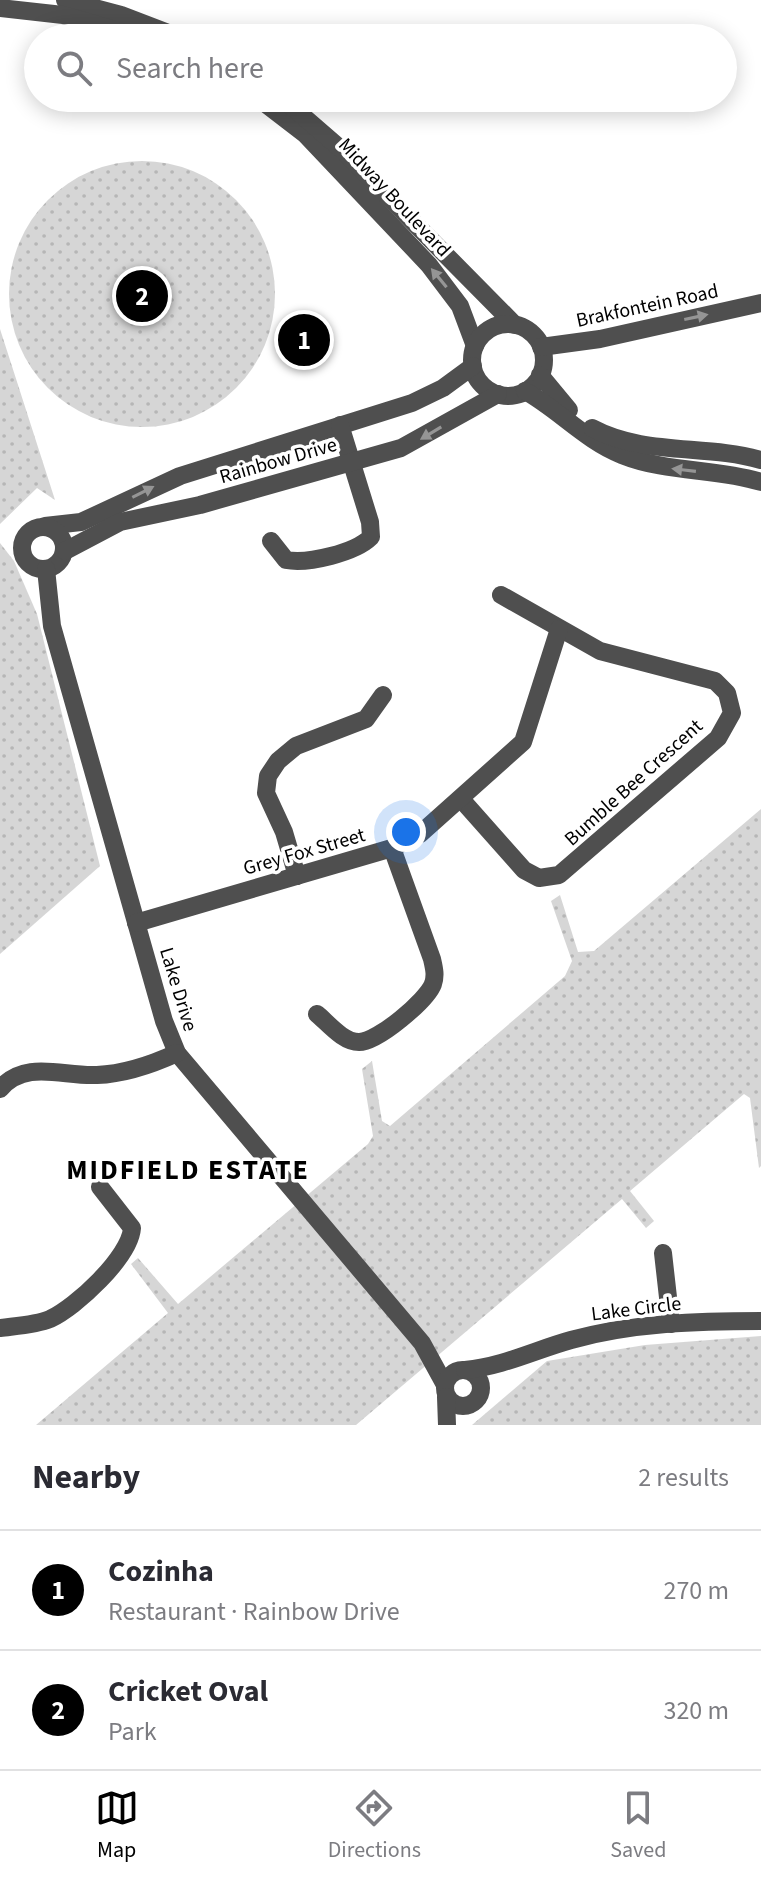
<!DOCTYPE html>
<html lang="en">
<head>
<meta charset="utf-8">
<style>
	body { margin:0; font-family:"Source Sans 3",sans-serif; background:#f7f7f7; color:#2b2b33 }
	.you { position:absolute; left:406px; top:832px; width:28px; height:28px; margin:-20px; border:6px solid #fff; border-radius:50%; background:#1a73e8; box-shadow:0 0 0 12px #1a73e833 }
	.badge { display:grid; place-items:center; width:52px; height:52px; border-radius:50%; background:#000; color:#fff; font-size:26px; font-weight:700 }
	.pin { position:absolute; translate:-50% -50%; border:4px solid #fff; box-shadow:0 2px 8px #0006 }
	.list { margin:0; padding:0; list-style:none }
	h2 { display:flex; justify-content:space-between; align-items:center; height:104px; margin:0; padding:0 32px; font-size:34px }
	h2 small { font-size:26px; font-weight:400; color:#7c7c81 }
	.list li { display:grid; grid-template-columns:52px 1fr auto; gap:24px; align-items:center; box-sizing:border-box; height:120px; padding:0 32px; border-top:2px solid #e1e1e2 }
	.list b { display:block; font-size:30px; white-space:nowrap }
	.list p { margin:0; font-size:26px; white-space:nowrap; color:#7c7c81 }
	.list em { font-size:26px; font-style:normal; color:#7c7c81 }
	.icon { flex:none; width:44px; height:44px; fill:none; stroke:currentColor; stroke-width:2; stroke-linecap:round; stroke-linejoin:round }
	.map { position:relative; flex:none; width:761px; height:1425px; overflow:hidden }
	.search { position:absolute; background:#fff; box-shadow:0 4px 20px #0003; left:24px; right:24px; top:24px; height:88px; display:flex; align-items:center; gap:20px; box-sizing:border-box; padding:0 28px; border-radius:44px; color:#7c7c81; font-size:30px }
	.sheet { height:344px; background:#fff }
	nav { display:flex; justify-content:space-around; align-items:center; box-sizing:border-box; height:112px; border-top:2px solid #e1e1e2; background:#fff; font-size:22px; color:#7c7c81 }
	nav a { display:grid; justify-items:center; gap:4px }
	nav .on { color:#000 }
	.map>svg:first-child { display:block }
	.grass { fill:url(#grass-dots) }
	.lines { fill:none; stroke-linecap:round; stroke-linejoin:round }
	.minor { stroke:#4f4f4f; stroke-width:18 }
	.oneway { fill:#959595 }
	.labels { text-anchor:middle; stroke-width:7; stroke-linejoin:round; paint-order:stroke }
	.street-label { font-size:20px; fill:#000; stroke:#fff }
	.district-label { font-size:28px; font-weight:bold; letter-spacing:2px; fill:#000; stroke:#fff }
</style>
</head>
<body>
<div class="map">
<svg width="761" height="1425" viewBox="0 0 761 1425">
	<defs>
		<pattern id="grass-dots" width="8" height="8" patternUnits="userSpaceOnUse" patternTransform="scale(2)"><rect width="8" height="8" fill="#d6d6d6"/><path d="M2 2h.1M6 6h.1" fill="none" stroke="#b6b6b6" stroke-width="1.8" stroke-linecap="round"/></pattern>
	</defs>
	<rect width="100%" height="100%" fill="#fff"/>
	<!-- grass -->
	<g class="grass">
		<circle cx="142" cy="294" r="133"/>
		<path d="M0,329L55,500L37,488L0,524Z"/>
		<path d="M0,543L14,561L37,614L100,866L0,954Z"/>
		<path d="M761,809V1166L759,1168L750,1098L744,1094L630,1191L654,1221L646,1228L622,1199L356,1425H36L168,1313L131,1264L138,1258L178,1304L368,1144L373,1136L362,1069L372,1061L382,1121L390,1126L565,976L572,961L551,901L560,895L578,952L594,951Z"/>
		<path d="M761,1336V1425H472L547,1361L645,1345Z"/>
	</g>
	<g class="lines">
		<!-- minor -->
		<g class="minor">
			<path d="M65,0L121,15L181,38"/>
			<path d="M0,8L63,15L142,38"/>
			<path d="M258,98L305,134L429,265L460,306L475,346"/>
			<path d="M282,98L342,150L515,325"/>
			<circle cx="508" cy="360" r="36"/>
			<path d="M541,347L600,339L761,303"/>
			<path d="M540,375L569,410"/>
			<path d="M525,391C559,410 586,441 622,455C667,473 716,468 761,482"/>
			<path d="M592,428C644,456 706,444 761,460"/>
			<path d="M45,526L81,522L180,476L412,403L443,388L473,366"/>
			<circle cx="43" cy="548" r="21"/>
			<path d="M271,541L286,560C308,564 355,553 371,537L370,522L340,425"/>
			<path d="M65,551L120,522L200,505L401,448L498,394"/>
			<path d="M46,569L52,626L164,1021L177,1053L422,1343L445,1385"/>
			<path d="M461,799L524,870L539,878L559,875L718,738L732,713L727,693L715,681L600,651L501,595"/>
			<path d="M297,876L284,832L266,793L268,776L278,761L296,746L366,719L383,695"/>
			<path d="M136,923L392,848L420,834L523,742L559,629"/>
			<path d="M317,1014C329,1024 343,1042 359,1042C378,1042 427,1000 433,984C436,975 434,968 432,959L392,848"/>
			<path d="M0,1089C26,1059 63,1077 97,1075C123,1074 153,1064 177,1053"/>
			<path d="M663,1253L671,1324"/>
			<path d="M0,1328C15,1326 36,1325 50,1319C76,1307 130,1257 132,1228L100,1187"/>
			<circle cx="463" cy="1388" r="18"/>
			<path d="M465,1370C504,1366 535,1350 571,1340C632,1323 699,1321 761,1321"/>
			<path d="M446,1397L447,1425"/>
		</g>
	</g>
	<!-- one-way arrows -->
	<defs><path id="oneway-solid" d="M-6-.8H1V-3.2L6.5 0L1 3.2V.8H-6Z" transform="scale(2)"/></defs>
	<g class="oneway">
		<use href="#oneway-solid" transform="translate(439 278) rotate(-129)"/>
		<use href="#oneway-solid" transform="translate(696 317) rotate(-12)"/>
		<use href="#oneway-solid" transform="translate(431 433) rotate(149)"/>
		<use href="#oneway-solid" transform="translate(684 470) rotate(-173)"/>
		<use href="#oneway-solid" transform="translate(143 492) rotate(-27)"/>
	</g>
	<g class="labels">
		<!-- street labels -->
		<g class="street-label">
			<text transform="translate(395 197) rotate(47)" y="7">Midway Boulevard</text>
			<text transform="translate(647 305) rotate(-12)" y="7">Brakfontein Road</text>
			<text transform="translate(278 460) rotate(-16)" y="7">Rainbow Drive</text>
			<text transform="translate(633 782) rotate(-42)" y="7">Bumble Bee Crescent</text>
			<text transform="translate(304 851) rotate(-16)" y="7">Grey Fox Street</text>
			<text transform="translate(179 989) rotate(73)" y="7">Lake Drive</text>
			<text transform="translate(636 1308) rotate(-7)" y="7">Lake Circle</text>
		</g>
		<!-- district labels -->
		<g class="district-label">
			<text x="188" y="1179">MIDFIELD ESTATE</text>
		</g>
	</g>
</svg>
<div class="you"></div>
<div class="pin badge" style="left:304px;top:340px">1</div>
<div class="pin badge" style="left:142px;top:296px">2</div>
<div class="search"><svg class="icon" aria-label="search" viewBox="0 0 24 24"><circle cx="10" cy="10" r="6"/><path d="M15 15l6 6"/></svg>Search here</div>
</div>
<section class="sheet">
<h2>Nearby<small>2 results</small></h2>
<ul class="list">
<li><span class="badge">1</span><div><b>Cozinha</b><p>Restaurant · Rainbow Drive</p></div><em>270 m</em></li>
<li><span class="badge">2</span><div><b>Cricket Oval</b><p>Park</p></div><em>320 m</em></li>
</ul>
</section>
<nav>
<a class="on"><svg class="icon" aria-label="map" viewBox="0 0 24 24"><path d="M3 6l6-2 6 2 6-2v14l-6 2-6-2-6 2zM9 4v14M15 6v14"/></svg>Map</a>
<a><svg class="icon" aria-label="directions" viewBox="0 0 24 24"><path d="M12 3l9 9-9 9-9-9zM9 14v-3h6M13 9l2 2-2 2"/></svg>Directions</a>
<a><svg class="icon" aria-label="saved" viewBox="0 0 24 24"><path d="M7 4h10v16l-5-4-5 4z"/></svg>Saved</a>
</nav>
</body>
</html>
